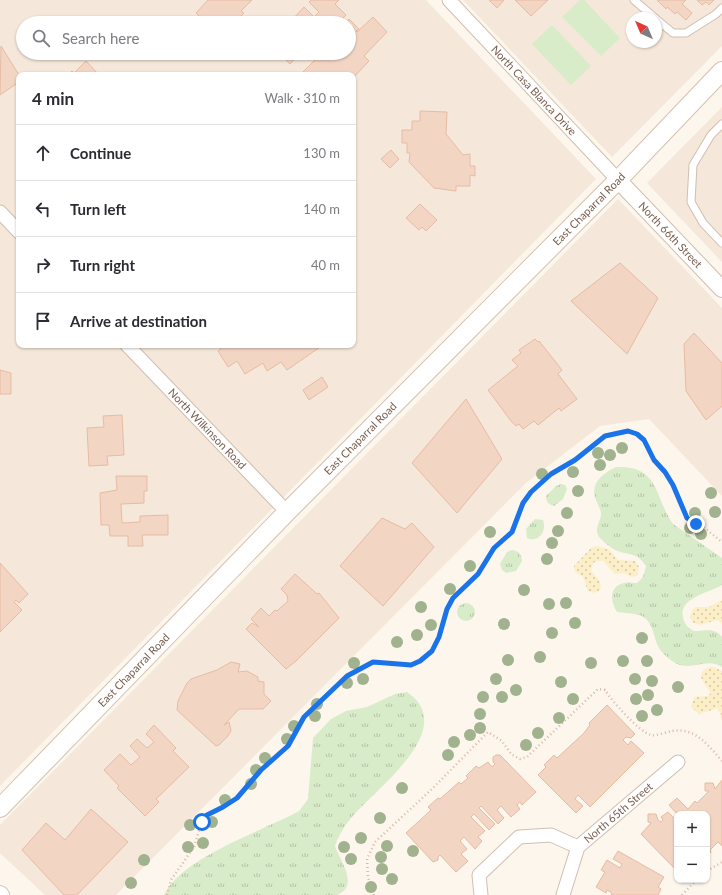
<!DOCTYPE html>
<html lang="en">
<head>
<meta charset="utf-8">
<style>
	body { margin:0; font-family:Lato,sans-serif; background:#f7f7f7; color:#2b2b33 }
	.controls { position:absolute; right:12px; bottom:12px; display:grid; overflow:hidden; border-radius:8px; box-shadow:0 1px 3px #0004 }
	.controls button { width:36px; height:36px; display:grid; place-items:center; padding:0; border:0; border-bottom:1px solid #e1e1e2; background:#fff; color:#2b2b33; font:20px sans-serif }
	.compass { position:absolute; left:626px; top:12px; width:36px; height:36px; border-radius:50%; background:#fff; box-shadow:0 1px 3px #0004; rotate:316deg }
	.stop { position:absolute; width:12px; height:12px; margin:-9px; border:3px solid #1a73e8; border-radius:50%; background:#fff }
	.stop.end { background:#1a73e8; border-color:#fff; box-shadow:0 1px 4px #0008 }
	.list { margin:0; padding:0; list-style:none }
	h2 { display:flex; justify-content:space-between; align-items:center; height:52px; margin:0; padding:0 16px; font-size:17px }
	h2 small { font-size:13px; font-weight:400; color:#7c7c81 }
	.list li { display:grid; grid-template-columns:26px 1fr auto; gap:12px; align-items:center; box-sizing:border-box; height:56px; padding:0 16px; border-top:1px solid #e1e1e2 }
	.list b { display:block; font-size:15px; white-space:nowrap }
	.list em { font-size:13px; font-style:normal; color:#7c7c81 }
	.icon { flex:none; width:22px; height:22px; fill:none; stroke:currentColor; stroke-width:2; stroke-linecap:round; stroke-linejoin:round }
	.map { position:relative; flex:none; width:722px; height:895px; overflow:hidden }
	.search { position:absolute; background:#fff; box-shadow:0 1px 3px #0004; left:16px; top:16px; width:340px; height:44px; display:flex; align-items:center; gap:10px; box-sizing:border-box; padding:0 14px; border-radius:22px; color:#7c7c81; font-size:15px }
	.panel { position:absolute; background:#fff; box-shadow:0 1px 3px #0004; left:16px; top:72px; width:340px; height:276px; border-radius:8px }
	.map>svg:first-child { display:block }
	.residential { fill:#f5e8da; fill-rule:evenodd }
	.grass { fill:url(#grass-tufts) }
	.sand { fill:url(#sand-dots) }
	.garden { fill:#d8ecc9 }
	.building { fill:#f3d5c3; stroke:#e6bba3 }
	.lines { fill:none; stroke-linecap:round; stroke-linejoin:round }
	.service-casing { stroke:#d1beb0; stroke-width:9 }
	.minor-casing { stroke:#d1beb0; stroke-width:15 }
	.tertiary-casing { stroke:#d1beb0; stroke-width:18 }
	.secondary-casing { stroke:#d6c0b0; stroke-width:20 }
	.path { stroke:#d9b8a5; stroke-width:2.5; stroke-dasharray:1 3; stroke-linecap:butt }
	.service { stroke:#fff; stroke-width:7 }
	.minor { stroke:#fff; stroke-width:13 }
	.tertiary { stroke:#fff; stroke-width:16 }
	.secondary { stroke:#fff; stroke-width:18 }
	.tree { fill:#a0b28e }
	.route { stroke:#1a73e8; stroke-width:5 }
	.labels { text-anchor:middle; stroke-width:3.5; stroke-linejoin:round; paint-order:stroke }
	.street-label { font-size:11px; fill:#7a5c4d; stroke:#fffaf3 }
</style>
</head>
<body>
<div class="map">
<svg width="722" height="895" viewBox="0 0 722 895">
	<defs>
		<pattern id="grass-tufts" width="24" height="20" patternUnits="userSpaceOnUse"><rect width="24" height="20" fill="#d8ecc9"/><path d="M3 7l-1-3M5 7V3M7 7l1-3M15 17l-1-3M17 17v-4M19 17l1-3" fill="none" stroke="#b4c2a5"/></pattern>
		<pattern id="sand-dots" width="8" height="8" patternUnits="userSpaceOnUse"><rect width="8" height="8" fill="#fcefc7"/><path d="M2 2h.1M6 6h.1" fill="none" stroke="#d1c5a4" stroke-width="1.8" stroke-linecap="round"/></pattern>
	</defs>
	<rect width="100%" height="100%" fill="#fdf6ec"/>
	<!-- residential -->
	<g class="residential">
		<path d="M0,0H426L596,179L0,786ZM23,23H349V53H23ZM19,75H353V345H19Z"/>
		<path d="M463,0H722V46L612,157ZM632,18H656V42H632Z"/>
		<path d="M722,107V262L647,183Z"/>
		<path d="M618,199L722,308V496L649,419L600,426L526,483L116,895H45L0,853V825Z"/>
	</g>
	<!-- grass -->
	<g class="grass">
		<path d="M616,467C660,465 654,497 673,524L722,558V585C711,592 678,598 683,617C684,624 688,628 694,631C705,631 715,627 722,637V667C705,656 691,674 672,661C668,658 661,652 659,648C653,637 654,623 642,616C635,613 624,613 617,612C610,602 609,586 624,583C628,582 633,583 637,583L643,577L646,566C636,551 629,556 615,550C610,547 604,542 600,538C593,530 600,523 601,515C601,509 598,505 596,500C589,484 603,473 616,467Z"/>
		<path d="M561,484L565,485L567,489L563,499L554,506C548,504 546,502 546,496L556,486Z"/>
		<path d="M535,519L543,520C547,531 539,543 527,538L526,529Z"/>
		<path d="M512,550C519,551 521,554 522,561L516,571L506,573L502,570L500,564L507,552Z"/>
		<circle cx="466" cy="612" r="9"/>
		<path d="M407,692C462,730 370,792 348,822C342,830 338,837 335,846C340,861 360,886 337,895H164C182,857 263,831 299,811L308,799L313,738L331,719L346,711L367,707L395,694Z"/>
	</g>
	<!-- sand -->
	<g class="sand">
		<path d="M597,546L610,550L618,560L635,561L639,567L637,576L632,577L623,573L615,574L603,561H597L593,563L591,571L600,581L601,588C598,593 594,594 588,591L583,577L575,572L574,566L591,548Z"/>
		<path d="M722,600V623L717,620L700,625L692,622L690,616L693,609L696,607H709Z"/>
		<path d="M710,667H714L722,671V721L718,708L699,714L691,707L694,697L708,696L711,693C706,685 692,673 710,667Z"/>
	</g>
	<!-- garden -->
	<g class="garden">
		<path d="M580,0H584L620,38L601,56L562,17Z"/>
		<path d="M552,25L591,66L571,85L532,44Z"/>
	</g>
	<!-- building -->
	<g class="building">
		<path d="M208,0H252L241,11L244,13L234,23H200L203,20L196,13Z"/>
		<path d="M311,0H339L335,4L346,15L343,18L347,22L349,19L359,29L356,31L357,32L373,17L387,32L364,56L369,61L353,78V75H300L319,56L316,53H349V23H283L287,19L290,22L304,7L314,17L319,12L309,2Z"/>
		<path d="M489,0H504L497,8Z"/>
		<path d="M515,0H548L531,16Z"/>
		<path d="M657,0H686L682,4L692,13L686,20L677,12L675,14L667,7L666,9Z"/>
		<path d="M697,0H714L709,5L706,2L702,5Z"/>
		<path d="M1,46L19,75V82L0,95Z"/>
		<path d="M279,53H301L290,64Z"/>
		<path d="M86,61L99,75H68L72,71L74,73Z"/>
		<path d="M420,111L447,112L446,134L463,155L470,154V166H475V176L470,175V186H456V191L434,188L409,162L410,153H407V143H402V130H412V121H420Z"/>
		<path d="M391,150L399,159L390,168L381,159Z"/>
		<path d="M420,204L437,220L426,231L422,227L419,230L406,218Z"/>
		<path d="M620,263L658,298L627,354L571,301Z"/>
		<path d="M694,333L722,363V406L706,420L686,391L684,344Z"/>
		<path d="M535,339L538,342L539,341L562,370L558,374L577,399L561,411L559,408L538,425L534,421L523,429L519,424L516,426L511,421L488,390L518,366L512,360L521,353L519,350Z"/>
		<path d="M225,345H323L287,370L281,362L267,371L263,363L245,374L237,361L228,367L218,351Z"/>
		<path d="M0,370L11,373V394H0Z"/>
		<path d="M322,377L328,387L309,400L303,390Z"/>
		<path d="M466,399L502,459L457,513L412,463Z"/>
		<path d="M122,415L124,455L107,456L108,465L89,466L87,428L104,427L103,416Z"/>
		<path d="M116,476H147V491H144V503L121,504L122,523L140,522V516L168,515V535H142L143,546H128V536H110L109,525H101L100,493L117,490Z"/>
		<path d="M382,518L405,529L412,523L434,547L383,606L340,566Z"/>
		<path d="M0,563L28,594L19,603L16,600L14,602L22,610L0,632Z"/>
		<path d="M295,574L317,594L319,593L339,618L296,661L286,669L246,629L252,623L259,627L251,619L261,608L269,616L275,610L277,611L288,601L287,595L281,589Z"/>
		<path d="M231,662L240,664L238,672L247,671L258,677V681L264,682V694L271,701L263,709H239L224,725L229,722L231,731L227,737L219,745L216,746L177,710L178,701L187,683L191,679L217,670Z"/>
		<path d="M607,705L635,734L631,738L626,737L623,740L628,745L631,741L644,753L590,807L578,795L575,799L583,806L576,813L538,775L546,767L544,765L554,755L557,758L584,733L590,725L589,723Z"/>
		<path d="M154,725L176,748L173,751L189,767L156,799L159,802L145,816L117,788L119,786L104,770L120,754L131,765L140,757L130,746L137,739L147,748L154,742L146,734Z"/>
		<path d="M496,755H500L536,792L522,805L520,802L517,805L520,809L511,817L501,806L497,810L504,818L498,824L481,806L479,808L495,824L489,830L474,814L471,817L485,831L478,837L482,841L475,849L464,837L460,841L467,849L461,854L468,861L456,872L440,855L438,857V860L433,862L406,833L431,810L428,807L438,798L440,799L459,782L461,784L468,778L466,776L476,766L479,768L488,762L492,767L495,764L493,762V757Z"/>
		<path d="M722,780V846L718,842L710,850L711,852L707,856V814H677L669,805L677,798L688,809L695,801L697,803L709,791H705V783H713L715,789Z"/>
		<path d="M91,809L128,842L77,895H64L22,850L46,823L65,840Z"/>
		<path d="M668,812L675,819L677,817V871L641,834L651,823L648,822V814H656L658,820L661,822L663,820L661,817Z"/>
		<path d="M618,851L664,877L658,887L661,889L658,895H611L612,893L607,890L606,893L596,887L605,872L601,870L607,860L620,868L622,864L613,859Z"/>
	</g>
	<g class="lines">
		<!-- service casing -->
		<g class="service-casing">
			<g id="service">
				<path d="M634,0L655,18"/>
				<path d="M656,19L673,33H686L716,14L722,8"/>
				<path d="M722,124L711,135L693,165L691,202L703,223L722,243"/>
			</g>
		</g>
		<!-- minor casing -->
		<g class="minor-casing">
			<g id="minor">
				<path id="s1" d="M449,0L618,180"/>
				<path d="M0,212L19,232"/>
				<path id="s2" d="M127,345L287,512"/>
				<path d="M481,895L479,875L519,837L551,835L578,847"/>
				<path id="s3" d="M563,895L578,847L678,762"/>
			</g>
		</g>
		<!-- tertiary casing -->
		<g class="tertiary-casing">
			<g id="tertiary">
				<path id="s4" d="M618,180L722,289"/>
				<path d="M0,894L1,895"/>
			</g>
		</g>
		<!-- secondary casing -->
		<g class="secondary-casing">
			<g id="secondary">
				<path id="s5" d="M0,808L287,512L618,180L722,71"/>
			</g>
		</g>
		<!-- path -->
		<g class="path">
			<path d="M707,871L722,862"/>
			<path d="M167,895L171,880L194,847L202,821L207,815L223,807L237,798L261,770L288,746L304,717L347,676L373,662L411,665L421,661L432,651L439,637L443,619L453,598L478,574L493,548L512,532L523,503L531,492L551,474L575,460L605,436L628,431L637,434L644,440L654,460L665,471L673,485L687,518L707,530L722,542"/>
			<path d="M374,895L368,878L367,859L375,842L432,789L488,732L502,741L511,754L520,759L527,757L598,689L605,690C611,700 639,732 651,735C657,736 666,732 672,731C695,727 708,745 722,761"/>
			<path d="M682,895L696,880"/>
		</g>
		<!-- service -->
		<use href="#service" class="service"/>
		<!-- minor -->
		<use href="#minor" class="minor"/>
		<!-- tertiary -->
		<use href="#tertiary" class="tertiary"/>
		<!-- secondary -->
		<use href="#secondary" class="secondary"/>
	</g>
	<!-- trees -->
	<g class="tree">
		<circle cx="622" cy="448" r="6"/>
		<circle cx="598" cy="453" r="6"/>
		<circle cx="610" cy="455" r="6"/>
		<circle cx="600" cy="465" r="6"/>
		<circle cx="573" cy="472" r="6"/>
		<circle cx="542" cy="474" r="6"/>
		<circle cx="578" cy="491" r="6"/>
		<circle cx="711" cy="493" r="6"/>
		<circle cx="715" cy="512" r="6"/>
		<circle cx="567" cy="513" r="6"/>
		<circle cx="695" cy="513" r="6"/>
		<circle cx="690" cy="528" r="6"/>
		<circle cx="558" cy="531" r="6"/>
		<circle cx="490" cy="532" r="6"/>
		<circle cx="701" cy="534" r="6"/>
		<circle cx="552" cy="543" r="6"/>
		<circle cx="547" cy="559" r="6"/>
		<circle cx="470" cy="566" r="6"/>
		<circle cx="450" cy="589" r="6"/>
		<circle cx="524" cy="590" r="6"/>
		<circle cx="566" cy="603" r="6"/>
		<circle cx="549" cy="604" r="6"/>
		<circle cx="421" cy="607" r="6"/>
		<circle cx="575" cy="623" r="6"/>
		<circle cx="504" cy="624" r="6"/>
		<circle cx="431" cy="625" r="6"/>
		<circle cx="552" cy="633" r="6"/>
		<circle cx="417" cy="635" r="6"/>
		<circle cx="642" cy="638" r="6"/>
		<circle cx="397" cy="642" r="6"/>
		<circle cx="540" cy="657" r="6"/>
		<circle cx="508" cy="660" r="6"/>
		<circle cx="623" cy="661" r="6"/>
		<circle cx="647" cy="661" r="6"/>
		<circle cx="354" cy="663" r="6"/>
		<circle cx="591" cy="663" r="6"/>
		<circle cx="363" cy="679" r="6"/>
		<circle cx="496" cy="679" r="6"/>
		<circle cx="635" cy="679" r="6"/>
		<circle cx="652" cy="681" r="6"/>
		<circle cx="561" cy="682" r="6"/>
		<circle cx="347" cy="683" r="6"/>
		<circle cx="678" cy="687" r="6"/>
		<circle cx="516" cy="690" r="6"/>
		<circle cx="648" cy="695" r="6"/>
		<circle cx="483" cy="697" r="6"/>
		<circle cx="502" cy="697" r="6"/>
		<circle cx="573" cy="699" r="6"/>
		<circle cx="636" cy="699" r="6"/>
		<circle cx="317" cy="704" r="6"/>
		<circle cx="657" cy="710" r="6"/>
		<circle cx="480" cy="714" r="6"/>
		<circle cx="315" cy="716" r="6"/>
		<circle cx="642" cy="716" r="6"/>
		<circle cx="559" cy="718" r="6"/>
		<circle cx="294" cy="726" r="6"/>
		<circle cx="480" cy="728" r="6"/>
		<circle cx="538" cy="733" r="6"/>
		<circle cx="470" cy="735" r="6"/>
		<circle cx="287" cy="739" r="6"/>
		<circle cx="454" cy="742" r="6"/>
		<circle cx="526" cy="745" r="6"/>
		<circle cx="448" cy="755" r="6"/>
		<circle cx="265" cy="758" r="6"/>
		<circle cx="256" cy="770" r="6"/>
		<circle cx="251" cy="784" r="6"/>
		<circle cx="402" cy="788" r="6"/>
		<circle cx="225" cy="800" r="6"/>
		<circle cx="380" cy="818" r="6"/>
		<circle cx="212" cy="822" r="6"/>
		<circle cx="190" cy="825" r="6"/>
		<circle cx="361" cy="838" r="6"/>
		<circle cx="203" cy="843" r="6"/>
		<circle cx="387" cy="846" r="6"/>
		<circle cx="188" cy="847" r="6"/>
		<circle cx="344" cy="847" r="6"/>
		<circle cx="413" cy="851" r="6"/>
		<circle cx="381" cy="857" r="6"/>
		<circle cx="351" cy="859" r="6"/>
		<circle cx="144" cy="860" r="6"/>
		<circle cx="382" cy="869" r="6"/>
		<circle cx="392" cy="879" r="6"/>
		<circle cx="131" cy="883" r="6"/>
		<circle cx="371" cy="887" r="6"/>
	</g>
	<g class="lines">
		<!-- route -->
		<path class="route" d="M202,822L207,815L223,807L237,798L261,770L288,746L304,717L347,676L373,662L411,665L420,661L432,651L439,637L447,609L453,598L478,574L494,548L512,532L523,503L531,492L551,474L575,460L605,436L628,431L637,434L644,440L654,460L665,472L673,485L687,518L696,524"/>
	</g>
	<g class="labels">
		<!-- street labels -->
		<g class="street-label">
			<text dy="4" stroke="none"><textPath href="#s1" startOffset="124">North Casa Blanca Drive</textPath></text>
			<text dy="4" stroke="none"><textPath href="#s5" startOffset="840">East Chaparral Road</textPath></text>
			<text dy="4" stroke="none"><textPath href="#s4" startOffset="76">North 66th Street</textPath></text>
			<text dy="4" stroke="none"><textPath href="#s2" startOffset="116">North Wilkinson Road</textPath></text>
			<text dy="4" stroke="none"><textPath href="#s5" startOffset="516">East Chaparral Road</textPath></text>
			<text dy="4" stroke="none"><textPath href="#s5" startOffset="192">East Chaparral Road</textPath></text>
			<text dy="4" stroke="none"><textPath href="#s3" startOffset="103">North 65th Street</textPath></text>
		</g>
	</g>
</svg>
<div class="controls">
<button>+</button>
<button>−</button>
</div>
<svg class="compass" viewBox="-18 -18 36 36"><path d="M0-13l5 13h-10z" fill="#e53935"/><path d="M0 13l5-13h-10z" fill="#7c7c81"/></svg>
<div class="stop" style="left:202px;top:822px"></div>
<div class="stop end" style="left:696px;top:524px"></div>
<div class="search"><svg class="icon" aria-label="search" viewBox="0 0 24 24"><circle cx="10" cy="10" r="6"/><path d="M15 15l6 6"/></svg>Search here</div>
<section class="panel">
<h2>4 min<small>Walk · 310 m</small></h2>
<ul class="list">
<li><svg class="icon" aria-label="ahead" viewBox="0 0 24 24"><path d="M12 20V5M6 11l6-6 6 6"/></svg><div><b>Continue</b></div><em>130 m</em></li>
<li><svg class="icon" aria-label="left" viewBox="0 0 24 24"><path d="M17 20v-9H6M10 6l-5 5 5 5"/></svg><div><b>Turn left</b></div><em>140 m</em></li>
<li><svg class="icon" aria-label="right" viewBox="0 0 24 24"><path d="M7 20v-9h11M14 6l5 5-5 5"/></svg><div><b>Turn right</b></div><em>40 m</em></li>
<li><svg class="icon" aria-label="arrive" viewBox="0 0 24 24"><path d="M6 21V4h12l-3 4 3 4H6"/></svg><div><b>Arrive at destination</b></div></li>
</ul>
</section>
</div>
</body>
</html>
